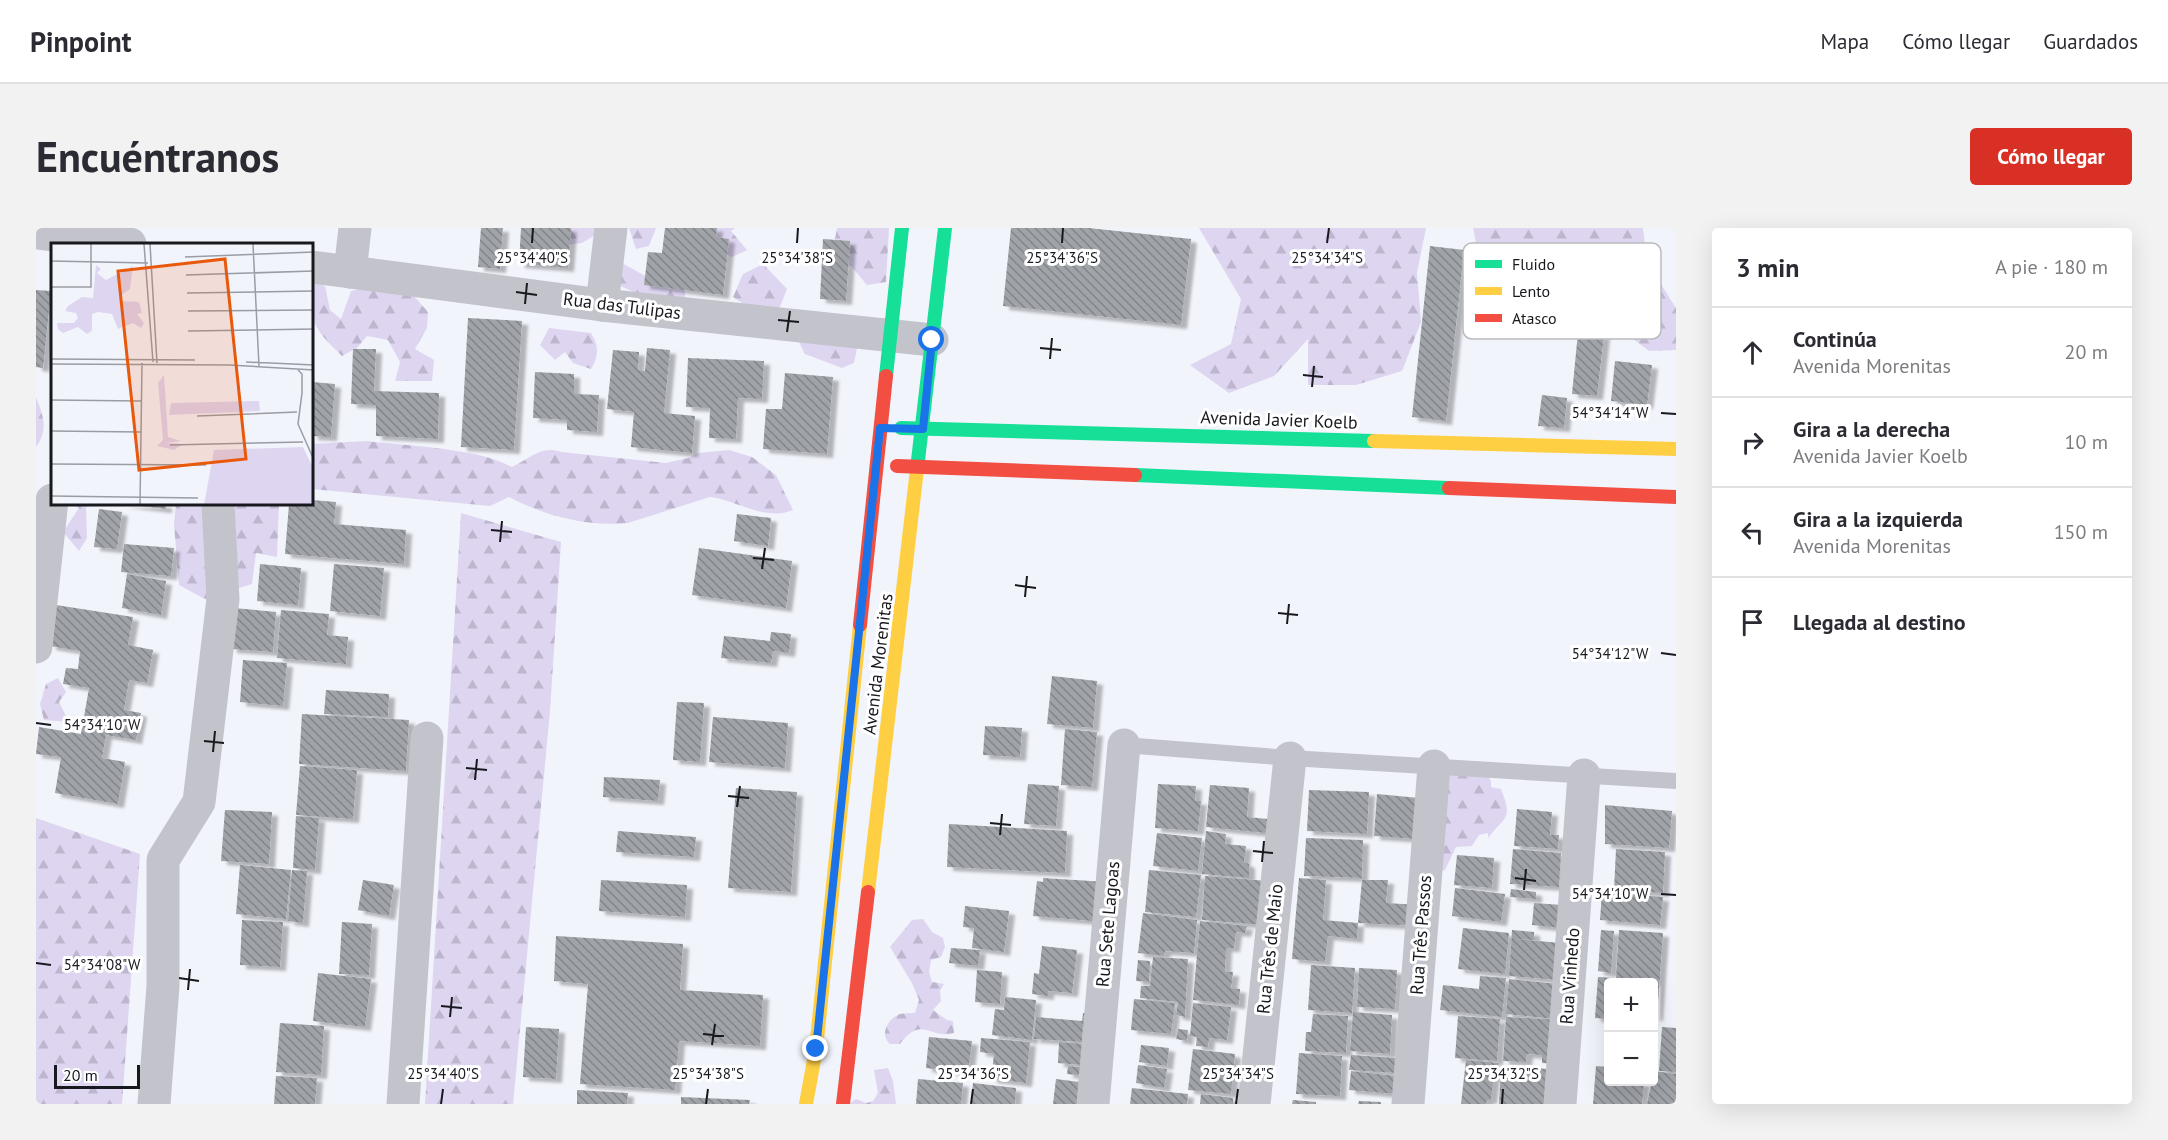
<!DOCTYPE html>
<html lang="es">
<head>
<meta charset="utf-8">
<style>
	body { margin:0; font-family:"PT Sans",sans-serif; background:#f2f2f3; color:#2b2b33 }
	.controls { position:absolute; right:18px; bottom:18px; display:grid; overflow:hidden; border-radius:6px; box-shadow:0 6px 24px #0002 }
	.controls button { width:54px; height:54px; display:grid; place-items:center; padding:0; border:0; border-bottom:2px solid #e1e1e2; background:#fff; color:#2b2b33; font:30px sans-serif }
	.scale { position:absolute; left:18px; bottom:15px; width:86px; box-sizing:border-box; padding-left:6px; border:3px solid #17191e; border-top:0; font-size:16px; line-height:21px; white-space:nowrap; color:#17191e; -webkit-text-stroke:4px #fff; paint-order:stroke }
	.stop { position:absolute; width:18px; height:18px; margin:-14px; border:4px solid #1a73e8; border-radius:50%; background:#fff }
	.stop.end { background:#1a73e8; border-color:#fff; box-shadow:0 2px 6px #0008 }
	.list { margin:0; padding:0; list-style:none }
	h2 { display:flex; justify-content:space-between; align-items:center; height:78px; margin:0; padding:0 24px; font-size:26px }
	h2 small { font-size:20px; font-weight:400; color:#7c7c81 }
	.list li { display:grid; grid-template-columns:39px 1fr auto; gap:18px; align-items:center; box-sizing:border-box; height:90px; padding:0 24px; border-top:2px solid #e1e1e2 }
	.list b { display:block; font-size:22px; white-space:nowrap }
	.list p { margin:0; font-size:20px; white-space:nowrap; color:#7c7c81 }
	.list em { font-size:20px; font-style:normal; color:#7c7c81 }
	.icon { flex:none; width:33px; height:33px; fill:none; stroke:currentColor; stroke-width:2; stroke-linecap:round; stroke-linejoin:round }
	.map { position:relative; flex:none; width:1640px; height:876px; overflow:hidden; border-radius:6px }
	header { display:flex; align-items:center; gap:36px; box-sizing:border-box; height:84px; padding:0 30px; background:#fff; border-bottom:2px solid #e1e1e2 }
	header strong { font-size:28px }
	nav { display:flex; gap:33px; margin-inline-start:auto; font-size:21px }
	.intro { display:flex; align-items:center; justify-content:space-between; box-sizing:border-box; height:144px; padding:0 36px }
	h1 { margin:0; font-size:42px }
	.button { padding:15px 27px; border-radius:6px; background:#d93025; color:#fff; font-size:21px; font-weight:700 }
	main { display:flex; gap:36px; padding:0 36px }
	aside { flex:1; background:#fff; border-radius:6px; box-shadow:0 6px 24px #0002 }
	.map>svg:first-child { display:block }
	.forest { fill:url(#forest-firs) }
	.building { fill:url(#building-back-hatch); filter:url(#shadow) }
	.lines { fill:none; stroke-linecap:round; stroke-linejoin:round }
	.lane { stroke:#c3c4cb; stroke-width:16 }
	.street { stroke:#c3c4cb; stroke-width:33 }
	.fast { stroke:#16e098; stroke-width:14 }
	.slow { stroke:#ffcf43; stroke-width:14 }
	.jam { stroke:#f24e42; stroke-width:14 }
	.route { stroke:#1a73e8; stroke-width:8 }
	.ticks { fill:none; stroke:#17191e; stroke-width:2 }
	.labels { text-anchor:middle; stroke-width:6; stroke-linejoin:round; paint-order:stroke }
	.street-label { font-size:18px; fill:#17191e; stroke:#fff }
	.inset-road { fill:none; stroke:#9a9ca3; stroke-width:1.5 }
	.view { fill:#e8590c; fill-opacity:0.15; stroke:#e8590c; stroke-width:3 }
	.inset-edge { fill:none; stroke:#17191e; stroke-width:3 }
	.key { fill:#fff; stroke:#b9babc; stroke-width:1.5 }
	.key-label { font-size:16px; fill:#17191e }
	.ticks-label { font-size:15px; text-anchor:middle; fill:#17191e; stroke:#fff; stroke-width:6; stroke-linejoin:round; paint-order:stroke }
</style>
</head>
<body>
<header>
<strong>Pinpoint</strong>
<nav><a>Mapa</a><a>Cómo llegar</a><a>Guardados</a></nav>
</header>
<div class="intro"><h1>Encuéntranos</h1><a class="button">Cómo llegar</a></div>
<main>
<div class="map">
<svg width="1640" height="876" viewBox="0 0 1640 876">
	<defs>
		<pattern id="forest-firs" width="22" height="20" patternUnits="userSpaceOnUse" patternTransform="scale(1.5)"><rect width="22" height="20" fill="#ded5f1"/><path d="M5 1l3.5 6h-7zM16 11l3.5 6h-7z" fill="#beb6ce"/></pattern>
		<pattern id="building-back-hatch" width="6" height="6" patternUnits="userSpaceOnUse" patternTransform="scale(1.5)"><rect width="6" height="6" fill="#a0a3a8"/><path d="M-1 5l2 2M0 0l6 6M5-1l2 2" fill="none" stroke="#818488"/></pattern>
		<filter id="shadow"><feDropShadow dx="6" dy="4" stdDeviation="1.5" flood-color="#0004"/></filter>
	</defs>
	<rect width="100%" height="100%" fill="#f2f4fb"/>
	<!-- forest -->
	<g class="forest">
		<path d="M531,0H562L561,6L546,15L530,17Z"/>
		<path d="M593,0H620L613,18L600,21Z"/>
		<path d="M672,0H699L695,3L711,22L696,29L674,19Z"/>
		<path d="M801,0H853L850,54L831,57L815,38L795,32Z"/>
		<path d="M1163,0H1390L1381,45L1385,94L1366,143L1320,157H1272V111L1238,148L1193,165L1154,137L1195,116L1205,71Z"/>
		<path d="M1437,0H1607L1611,34L1640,80V122L1613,123L1577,96L1530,73L1484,81L1447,50Z"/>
		<path d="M584,34L613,50L649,55V82L632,80L574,53Z"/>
		<path d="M727,36L751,61L741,86L712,79L697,69L707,46Z"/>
		<path d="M276,52L289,58L294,82L305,91L315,63C361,51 360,47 392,84L391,100L379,121L398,132L396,153H359L364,134L352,112L331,108L321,120L306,128C274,96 276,97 276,52Z"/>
		<path d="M513,100L555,105C563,118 563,128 555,141L537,135L529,124L519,132L504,117Z"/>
		<path d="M760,108L822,115L818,135L806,140L769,126Z"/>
		<path d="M0,169C7,187 13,202 0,219Z"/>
		<path d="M331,213C371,218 442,220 476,239C494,231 504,217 525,224L630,235L652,230L663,225L693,222L716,229L740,247L757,282C729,294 701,272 674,269L592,295C551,299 509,288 473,269L454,278L276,261V216Z"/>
		<path d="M38,276H64L50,279L51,310L43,323L27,304L43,280Z"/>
		<path d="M140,276H173L176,375L143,357L138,296Z"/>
		<path d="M199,276H243L241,329L220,325L216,356L203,360L194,317Z"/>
		<path d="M425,285L525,314L514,483L477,876H389Z"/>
		<path d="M22,450L30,464L23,474L33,494L8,492L4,476L10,456Z"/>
		<path d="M1420,541L1450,545L1455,553V559L1465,561C1477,592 1470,587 1452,610V605L1443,607L1436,618L1420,619L1409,642L1405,643V554Z"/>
		<path d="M0,590L104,626L86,876H0Z"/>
		<path d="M887,691L896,704L907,710L909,719L905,729L895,732L893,744L896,754L908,756L904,763L905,773L897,782L911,792L917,793L918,805C894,812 886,786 864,816H854C843,807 852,790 864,786C868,785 874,785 879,785L883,772L876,755L854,719L876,692Z"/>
		<path d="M852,840L857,853L860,876H813L820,871L830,875L837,873L842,865L838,842Z"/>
	</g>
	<!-- building -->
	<g class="building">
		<path d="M445,0H467L464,41L442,39Z"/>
		<path d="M485,0H535L532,40L483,36Z"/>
		<path d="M629,0H681L680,9L693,11L687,67L608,57L612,24L626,25Z"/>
		<path d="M975,0H1053L1155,11L1145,97L967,78Z"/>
		<path d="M787,11L814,13L810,73L784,71Z"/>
		<path d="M1394,18L1428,22L1410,193L1376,189Z"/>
		<path d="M0,62L15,63L7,140L0,139Z"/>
		<path d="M432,90L486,93L478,222L425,219Z"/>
		<path d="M1542,104L1568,107L1561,168L1536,166Z"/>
		<path d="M611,120L634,122L628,185L659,188L656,225L595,219L598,184L571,181L577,122L603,124L602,142L609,143Z"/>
		<path d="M317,121H340L338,163L403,165L402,211L340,208V177L315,176Z"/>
		<path d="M652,130L728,133L726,171L702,170L700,211L673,210L674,180L650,179Z"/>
		<path d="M1579,133L1616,137L1611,177L1575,173Z"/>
		<path d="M499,144L538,146V166L563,167L561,204L531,202V192L497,190Z"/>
		<path d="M749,145L797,149L791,226L727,221L730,181H746Z"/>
		<path d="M276,154L299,156L295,209L276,208Z"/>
		<path d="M1506,167L1531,170L1528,200L1502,198Z"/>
		<path d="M276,272L300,274L298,296L370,302L368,336L249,326L253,276H276Z"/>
		<path d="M86,276H130V281Z"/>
		<path d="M63,281L86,284L81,321L58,319Z"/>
		<path d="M701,286L735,290L732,318L698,313Z"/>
		<path d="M88,316L138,320L135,348L85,344Z"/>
		<path d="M663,320L756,333L750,380L656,367Z"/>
		<path d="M224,336L265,340L262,377L221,373Z"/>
		<path d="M298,336L348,340L344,388L294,383Z"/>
		<path d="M91,346L130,353L125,387L86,380Z"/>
		<path d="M20,377L97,389L92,417L117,422L111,455L93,452L88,482L105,485L100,512L70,507L66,530L89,534L82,576L19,565L25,529L0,526L3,499L45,506L53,460L27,456L30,440L42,441L44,423L14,418Z"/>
		<path d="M198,380L240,384L237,424L195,421Z"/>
		<path d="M245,382L293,386L291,407L312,409L310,436L241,430Z"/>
		<path d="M735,404L755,406L753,425L737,423L735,435L685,430L688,408L734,413Z"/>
		<path d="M207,432L251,435L247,478L204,474Z"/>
		<path d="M1016,448L1061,453L1057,500L1011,496Z"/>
		<path d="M290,462L353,466L352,489L288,486Z"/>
		<path d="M641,474L668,475L664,534L637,532Z"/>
		<path d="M266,486L373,492L370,543L263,536Z"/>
		<path d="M677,489L752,495L749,540L673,534Z"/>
		<path d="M949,498L986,500L984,529L947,527Z"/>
		<path d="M1029,501L1061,504L1056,559L1025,557Z"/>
		<path d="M264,538L321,542L317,591L260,587Z"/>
		<path d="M568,549L624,552L622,573L567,569Z"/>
		<path d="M992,556L1023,558L1020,598L988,596Z"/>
		<path d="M1122,556L1160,558L1159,573H1165L1162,603L1119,600Z"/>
		<path d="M1174,557L1213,560L1211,589L1232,591L1230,605L1170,599Z"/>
		<path d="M700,560L761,564L755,664L692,660Z"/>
		<path d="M1273,562L1333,564L1331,606L1271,603Z"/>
		<path d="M1341,566L1383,570L1380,611L1338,608Z"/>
		<path d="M1569,577L1636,583L1633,620L1569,616Z"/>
		<path d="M1481,581L1516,584L1514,607H1523L1522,621L1478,618Z"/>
		<path d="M189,582L236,584L233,636L185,633Z"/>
		<path d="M260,588L283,590L279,642L257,640Z"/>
		<path d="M913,596L1031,603L1029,645L911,639Z"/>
		<path d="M582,603L660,609L658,629L580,624Z"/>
		<path d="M1170,603L1190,606L1189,616L1210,618L1208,634L1213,636V650L1166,646Z"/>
		<path d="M1121,605L1166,610L1162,643L1117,638Z"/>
		<path d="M1270,610L1327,612L1326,650L1268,648Z"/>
		<path d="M1477,621L1525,625L1523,659L1474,656Z"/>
		<path d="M1580,621L1629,624L1627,665L1578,662Z"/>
		<path d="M1421,627L1458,630L1456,660L1418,657Z"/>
		<path d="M204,637L255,642L250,691L200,686Z"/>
		<path d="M256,642L271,643L267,695L252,693Z"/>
		<path d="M1113,642L1165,647L1160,689L1109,684Z"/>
		<path d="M1169,648L1232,653L1228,697L1166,692Z"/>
		<path d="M1007,650L1071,654L1068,694L997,688L1001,653L1007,654Z"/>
		<path d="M1263,650L1290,652L1287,692L1322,695L1321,711L1292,708L1289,734L1256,731Z"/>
		<path d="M327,652L358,657L353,688L322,682Z"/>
		<path d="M565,652L651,657L649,689L563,683Z"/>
		<path d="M1326,652H1352L1350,675L1384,677L1382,698L1322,695Z"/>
		<path d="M1419,660L1469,666L1465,694L1416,688Z"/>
		<path d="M1475,661L1500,664V671L1474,669Z"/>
		<path d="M1566,664L1627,669L1624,697L1564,692Z"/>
		<path d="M1498,675L1526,677L1525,700L1496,697Z"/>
		<path d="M929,678L973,683L968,724L936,720L938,700L927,699Z"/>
		<path d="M1107,685L1161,692L1158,725L1129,723L1128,728L1102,725Z"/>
		<path d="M206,692L247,694L244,739L204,737Z"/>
		<path d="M1164,693L1211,698L1209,705L1200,704L1198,720H1190L1189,744H1197L1195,760L1204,761L1203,777L1157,772Z"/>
		<path d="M306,694L336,696L333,747L303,746Z"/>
		<path d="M1427,700L1473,705L1469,746L1422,741Z"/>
		<path d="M1476,702L1498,704V712L1479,711L1525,715L1522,752L1473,748Z"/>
		<path d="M1565,702L1578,703L1575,745L1562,743Z"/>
		<path d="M1583,702L1627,705L1621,789H1618V754H1572V791L1559,790L1562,749L1580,750Z"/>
		<path d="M520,708L647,716L644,762L727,767L724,818L643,813L639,862L544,856L552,756L518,753Z"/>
		<path d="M1006,718L1041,722L1036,765L1012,763V768L996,766L998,745L1003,746Z"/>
		<path d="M915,720L944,722L942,738L913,735Z"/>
		<path d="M1117,729L1152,731L1149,789L1140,787L1142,774L1104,770L1105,758H1114Z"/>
		<path d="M1102,732L1114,733L1113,754L1100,753Z"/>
		<path d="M1275,737L1319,740L1316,785L1272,782Z"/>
		<path d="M1323,740L1361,742L1359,781L1321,779Z"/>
		<path d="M941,742L966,744L964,776L939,774Z"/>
		<path d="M282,745L335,751L329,799L277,793Z"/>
		<path d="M1444,748L1470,750L1466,789L1404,782L1407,757L1443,761Z"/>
		<path d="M1473,751L1522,756L1519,791L1470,786Z"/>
		<path d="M969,769L1000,772L996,812L956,807L959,781L968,782Z"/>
		<path d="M1098,771L1139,775L1135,806L1095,802Z"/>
		<path d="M1157,775L1195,779L1191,812L1173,810L1172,819L1160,818L1161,809L1154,808Z"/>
		<path d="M1317,784L1356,787L1354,826L1314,823Z"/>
		<path d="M1047,785H1062L1047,801L1046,814L998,811L1000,789L1046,793Z"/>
		<path d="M1277,786L1312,788L1310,825L1269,823L1270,804H1275Z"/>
		<path d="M1422,788L1464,791L1461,833L1419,830Z"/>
		<path d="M1470,789L1526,792L1524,836L1506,835V827L1491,826L1490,834L1467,833Z"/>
		<path d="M244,795L288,798L285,847L240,844Z"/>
		<path d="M490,799L523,801L520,851L487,849Z"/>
		<path d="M1626,799L1640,800V844L1623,843Z"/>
		<path d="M1142,801L1152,802L1151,813L1140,811Z"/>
		<path d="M893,809L936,813L932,845L890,840Z"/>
		<path d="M945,810L994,814L990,855L955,851L958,826L944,824Z"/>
		<path d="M1023,814L1048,816L1046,837L1022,835Z"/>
		<path d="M1105,817L1133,820L1131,838L1103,834Z"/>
		<path d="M1157,821L1199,826L1195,866L1152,862Z"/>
		<path d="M1263,825L1306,828L1304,868L1260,866Z"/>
		<path d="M1315,827L1361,830L1360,845L1313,842Z"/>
		<path d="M1430,832L1463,835L1461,848H1458L1455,872H1451L1450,876H1425Z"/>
		<path d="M1102,837L1131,841L1128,860L1100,855Z"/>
		<path d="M1465,837L1523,842L1521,876H1463Z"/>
		<path d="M1032,838L1052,840L1051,848L1031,846Z"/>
		<path d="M1560,838L1572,839V854H1608L1606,876H1557Z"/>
		<path d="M1315,843L1360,848L1359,866L1313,862Z"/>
		<path d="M1618,843L1640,846V876H1611Z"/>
		<path d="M240,848L281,850L279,876H238Z"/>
		<path d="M882,851L927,855L925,876H880Z"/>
		<path d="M1020,851L1043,854L1041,876H1017Z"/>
		<path d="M937,855L980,860L979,876H935Z"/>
		<path d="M1096,860L1152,866L1151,876H1094Z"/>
		<path d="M541,862L592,865L591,876H541Z"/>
		<path d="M1165,866L1197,870V876H1164Z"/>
		<path d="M645,869L714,872L713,876H645Z"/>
		<path d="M1257,872L1280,874V876H1256Z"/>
		<path d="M1323,873L1345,874V876H1322Z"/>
	</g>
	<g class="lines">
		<!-- lane -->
		<path class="lane" d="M1088,517L1254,530L1640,553"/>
		<!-- street -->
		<g class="street">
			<path d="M0,5L94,16"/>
			<path d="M276,39L566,77L896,112"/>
			<path d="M314,44L319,0"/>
			<path d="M566,77L575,0"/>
			<path d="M0,419L16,272"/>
			<path d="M118,876L127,758V632L163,574L187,371L182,276"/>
			<path d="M367,876L391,510"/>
			<path d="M1057,876L1088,517"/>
			<path d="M1218,876L1254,530"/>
			<path d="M1372,876L1398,538"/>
			<path d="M1524,876L1548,547"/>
		</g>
		<!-- fast -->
		<g class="fast">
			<path d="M850,148L866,0"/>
			<path d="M865,200L1338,213"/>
			<path d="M881,241L909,0"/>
			<path d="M1099,247L1413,260"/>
		</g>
		<!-- slow -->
		<g class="slow">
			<path d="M1338,213L1640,221"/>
			<path d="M832,664L881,241"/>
			<path d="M770,876L780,821L824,397"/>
		</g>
		<!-- jam -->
		<g class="jam">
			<path d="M861,238L1099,247"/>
			<path d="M1413,260L1640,269"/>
			<path d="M824,397L850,148"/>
			<path d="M807,876L832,664"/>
		</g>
	</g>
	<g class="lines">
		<!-- route -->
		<path class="route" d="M780,821L844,200L887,201L896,112"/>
	</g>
	<!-- ticks -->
	<path class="ticks" d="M496,15L497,0M761,15L762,0M1026,15L1027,0M1291,15L1293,0M480,64L501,67M489,76L491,55M742,92L763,94M751,104L754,83M1004,120L1025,122M1014,131L1016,110M1267,147L1287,149M1276,159L1278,138M1625,185L1640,186M455,302L476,304M464,314L466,293M717,330L738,332M726,341L729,320M979,357L1000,360M989,369L991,348M1242,385L1262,387M1251,396L1253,376M1625,425L1640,427M0,495L15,497M168,513L188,515M177,524L179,503M430,540L451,542M439,552L441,531M692,568L713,570M701,579L704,558M954,595L975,597M964,607L966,586M1217,623L1237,625M1226,634L1228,613M1479,650L1500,653M1488,662L1490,641M1625,666L1640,667M0,735L15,737M143,750L163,753M152,762L154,741M405,778L426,780M414,789L416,769M667,806L688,808M676,817L679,796M405,876L407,861M670,876L672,861M935,876L937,861M1200,876L1202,861M1466,876L1467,861"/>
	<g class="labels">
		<!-- street labels -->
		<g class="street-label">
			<text transform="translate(586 78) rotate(7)" y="6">Rua das Tulipas</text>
			<text transform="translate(1243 192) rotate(2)" y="6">Avenida Javier Koelb</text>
			<text transform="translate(842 436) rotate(-83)" y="6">Avenida Morenitas</text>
			<text transform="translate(1072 696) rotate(-85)" y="6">Rua Sete Lagoas</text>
			<text transform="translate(1385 707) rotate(-86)" y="6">Rua Três Passos</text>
			<text transform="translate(1234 721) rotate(-84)" y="6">Rua Três de Maio</text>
			<text transform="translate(1534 748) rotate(-86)" y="6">Rua Vinhedo</text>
		</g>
	</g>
	<!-- overview -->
	<g transform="translate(15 15)">
		<rect width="262" height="262" fill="#f2f4fb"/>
		<path d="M45,22L50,26L46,30L55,37L82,23L79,46L70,52V58L88,59L91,70L86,71L93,80L90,85L82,80L67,86L61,71L47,69L41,71V88L36,91L27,84L12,90L7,86L6,80H23L27,75L25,70L14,68L17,63L31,54L42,55ZM113,132L117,194L130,198L116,200L132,201L123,207L106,203L112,197L107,140ZM208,158L209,168L118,172L120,160ZM252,204L262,225V262H153L163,207Z" fill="#ded5f1"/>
		<path class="inset-road" d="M93,1L102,119M99,1L106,120M202,1L208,123M134,14L263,9M0,18L97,20M135,32L263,28M0,44H40V1M136,50L263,48M137,68L263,67M137,88L263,86M0,116L144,117M195,119L263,122M0,121L178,122L263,127M247,127L251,131V150L247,181L263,217M0,157L90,158M146,173L246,169M0,188L90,189M119,202L252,199M0,221L155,222M0,253L147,255M89,262L91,120"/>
		<path class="view" d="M174,16L195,216L88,227L67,28Z"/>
		<rect width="262" height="262" class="inset-edge"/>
	</g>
	<!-- legend -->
	<rect x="1427" y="15" width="198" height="96" rx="9" class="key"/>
	<rect x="1439" y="32" width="27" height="8" fill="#16e098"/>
	<rect x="1439" y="59" width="27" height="8" fill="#ffcf43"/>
	<rect x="1439" y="86" width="27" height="8" fill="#f24e42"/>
	<g class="key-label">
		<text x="1476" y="42">Fluido</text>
		<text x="1476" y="69">Lento</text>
		<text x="1476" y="96">Atasco</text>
	</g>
	<g class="ticks-label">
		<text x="496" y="35">25°34'40"S</text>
		<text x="761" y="35">25°34'38"S</text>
		<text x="1026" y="35">25°34'36"S</text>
		<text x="1291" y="35">25°34'34"S</text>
		<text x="1574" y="190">54°34'14"W</text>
		<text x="1574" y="431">54°34'12"W</text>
		<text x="66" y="502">54°34'10"W</text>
		<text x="1574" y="671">54°34'10"W</text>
		<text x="66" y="742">54°34'08"W</text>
		<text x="407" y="851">25°34'40"S</text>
		<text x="672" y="851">25°34'38"S</text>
		<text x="937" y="851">25°34'36"S</text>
		<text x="1202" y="851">25°34'34"S</text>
		<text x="1467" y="851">25°34'32"S</text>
	</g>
</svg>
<div class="controls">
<button>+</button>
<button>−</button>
</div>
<div class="scale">20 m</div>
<div class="stop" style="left:896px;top:112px"></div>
<div class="stop end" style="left:780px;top:821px"></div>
</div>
<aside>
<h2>3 min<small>A pie · 180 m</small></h2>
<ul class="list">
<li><svg class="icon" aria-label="ahead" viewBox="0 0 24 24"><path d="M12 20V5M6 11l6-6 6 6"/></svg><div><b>Continúa</b><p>Avenida Morenitas</p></div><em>20 m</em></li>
<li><svg class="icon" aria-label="right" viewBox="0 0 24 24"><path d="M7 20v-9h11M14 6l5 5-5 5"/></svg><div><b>Gira a la derecha</b><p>Avenida Javier Koelb</p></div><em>10 m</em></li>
<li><svg class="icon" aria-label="left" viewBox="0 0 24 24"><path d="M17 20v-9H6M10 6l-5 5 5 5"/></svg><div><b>Gira a la izquierda</b><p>Avenida Morenitas</p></div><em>150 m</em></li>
<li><svg class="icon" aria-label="arrive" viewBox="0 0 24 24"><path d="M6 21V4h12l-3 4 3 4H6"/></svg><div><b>Llegada al destino</b></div></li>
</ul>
</aside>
</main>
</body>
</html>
